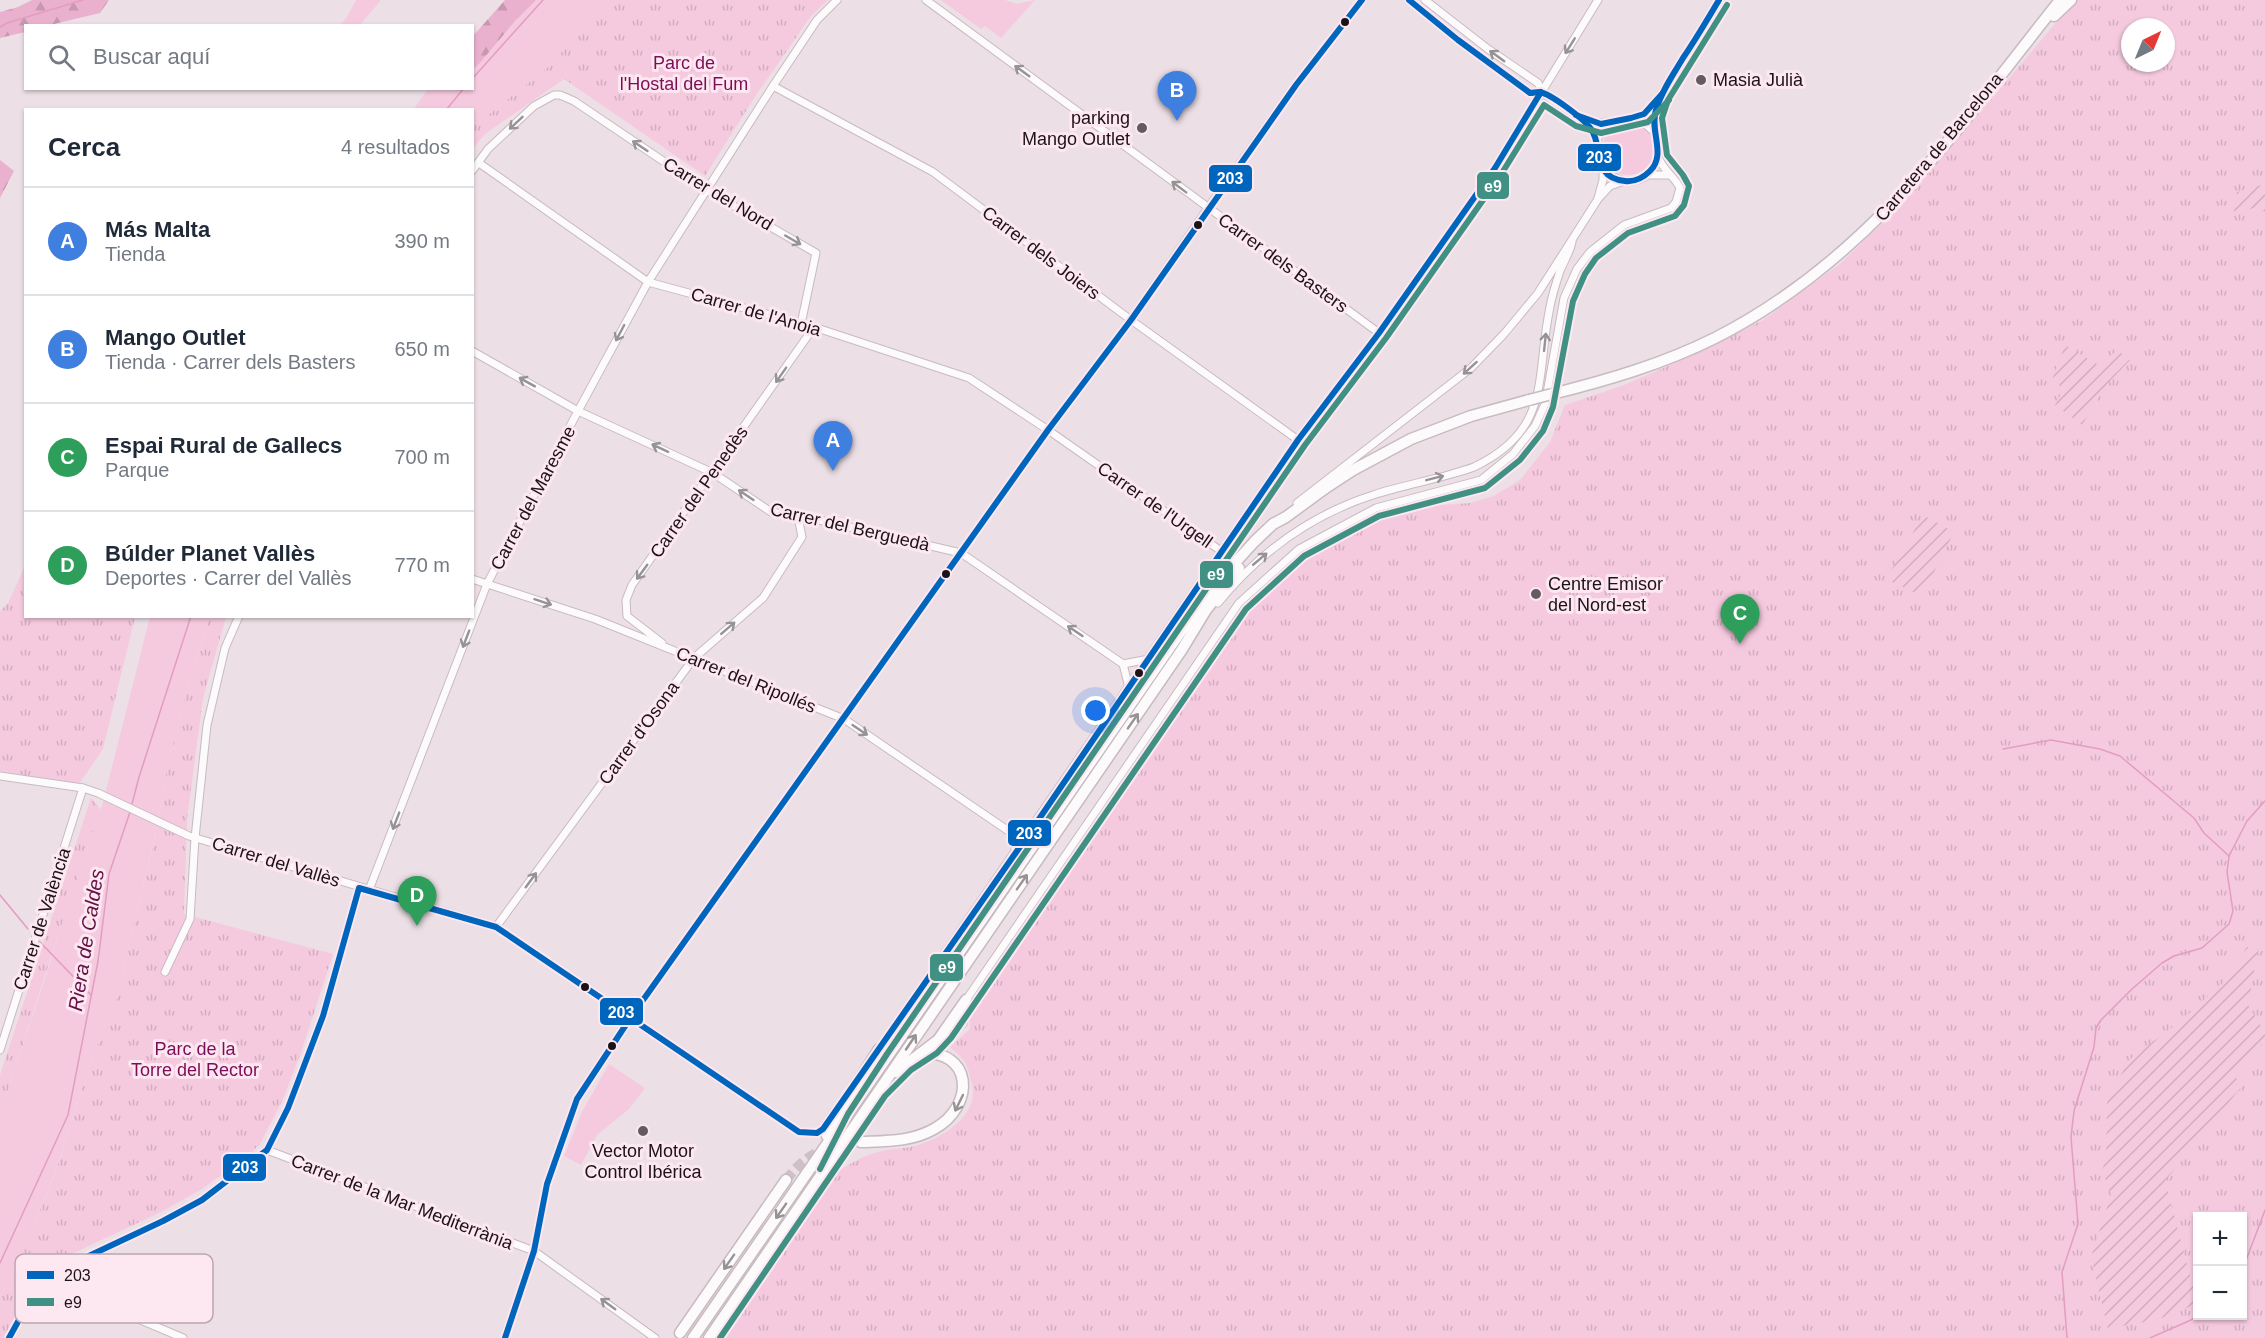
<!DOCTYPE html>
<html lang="es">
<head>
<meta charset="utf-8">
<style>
	body { margin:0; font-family:Helvetica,sans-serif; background:#f6f6f7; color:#1f2937 }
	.controls { position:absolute; right:18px; bottom:18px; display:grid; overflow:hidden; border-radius:0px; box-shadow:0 2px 4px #0004 }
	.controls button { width:54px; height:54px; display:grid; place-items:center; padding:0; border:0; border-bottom:2px solid #e0e1e3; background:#fff; color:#1f2937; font:30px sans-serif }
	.compass { position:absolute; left:2121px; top:18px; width:54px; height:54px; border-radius:50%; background:#fff; box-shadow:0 2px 4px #0004; rotate:43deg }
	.you { position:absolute; left:1096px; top:711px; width:21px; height:21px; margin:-15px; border:4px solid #fff; border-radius:50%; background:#1a73e8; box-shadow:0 0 0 9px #1a73e833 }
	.badge { display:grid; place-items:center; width:39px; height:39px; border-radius:50%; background:#0f766e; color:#fff; font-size:20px; font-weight:700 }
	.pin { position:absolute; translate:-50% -50px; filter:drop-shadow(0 2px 3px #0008) }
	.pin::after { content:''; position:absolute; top:32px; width:21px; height:18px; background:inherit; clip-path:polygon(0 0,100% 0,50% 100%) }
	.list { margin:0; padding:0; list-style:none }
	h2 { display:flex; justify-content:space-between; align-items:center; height:78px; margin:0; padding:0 24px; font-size:26px }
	h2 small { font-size:20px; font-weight:400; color:#747a83 }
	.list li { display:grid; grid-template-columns:39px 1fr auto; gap:18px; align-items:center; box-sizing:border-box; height:108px; padding:0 24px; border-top:2px solid #e0e1e3 }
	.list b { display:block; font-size:22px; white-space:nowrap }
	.list p { margin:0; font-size:20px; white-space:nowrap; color:#747a83 }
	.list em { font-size:20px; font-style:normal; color:#747a83 }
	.icon { flex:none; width:33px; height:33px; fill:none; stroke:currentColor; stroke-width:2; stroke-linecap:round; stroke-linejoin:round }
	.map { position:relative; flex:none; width:2265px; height:1338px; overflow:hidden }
	.search { position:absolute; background:#fff; box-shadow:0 2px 4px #0004; left:24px; top:24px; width:450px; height:66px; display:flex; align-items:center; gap:15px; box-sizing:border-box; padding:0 21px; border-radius:0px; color:#747a83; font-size:22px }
	.panel { position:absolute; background:#fff; box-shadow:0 2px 4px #0004; left:24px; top:108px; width:450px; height:510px; border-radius:0px }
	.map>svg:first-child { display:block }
	.grass { fill:#f5cadf }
	.forest { fill:url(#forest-firs) }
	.park { fill:url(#park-tufts); fill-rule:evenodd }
	.garden { fill:url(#garden-furrows) }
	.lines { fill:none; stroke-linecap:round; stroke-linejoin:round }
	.stream { stroke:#e29dc1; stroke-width:1.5 }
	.highway-tunnel { stroke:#cec0c7; stroke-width:10; stroke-dasharray:10 5; stroke-linecap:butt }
	.minor-casing { stroke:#c7bbc1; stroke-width:9 }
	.highway-casing { stroke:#c7bbc1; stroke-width:13 }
	.minor { stroke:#fcfafb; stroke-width:7 }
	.highway { stroke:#fcfafb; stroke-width:10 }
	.highway-bridge-casing { stroke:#c7bbc1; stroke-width:13; stroke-linecap:butt }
	.highway-bridge { stroke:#fcfafb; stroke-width:10 }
	.bus-1-casing { stroke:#fde7f1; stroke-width:10 }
	.bus-2-casing { stroke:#fde7f1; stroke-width:10 }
	.bus-1 { stroke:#0065bd; stroke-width:6 }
	.bus-2 { stroke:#409183; stroke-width:6 }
	.oneway { stroke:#979294 }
	.bus-dot { fill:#1c1317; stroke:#fde7f1; stroke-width:2 }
	.poi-dot { fill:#655a5f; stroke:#fde7f1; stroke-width:2 }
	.labels { text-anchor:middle; stroke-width:6; stroke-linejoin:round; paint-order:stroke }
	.park-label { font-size:18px; fill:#7d0d55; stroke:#fde7f1 }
	.poi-label { font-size:18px; fill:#1c1317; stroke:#fde7f1; text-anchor:start }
	.street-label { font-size:18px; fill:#1c1317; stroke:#fde7f1 }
	.water-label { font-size:20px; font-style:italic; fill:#631043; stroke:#fde7f1 }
	.key { fill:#fde7f1; stroke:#baa7b0; stroke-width:1.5 }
	.key-label { font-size:16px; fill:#1c1317 }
	.line-badge { stroke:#fde7f1; stroke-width:2 }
	.badge-label { font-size:16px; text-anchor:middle; font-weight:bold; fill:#fff }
</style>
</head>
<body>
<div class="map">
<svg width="2265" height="1338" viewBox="0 0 2265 1338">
	<defs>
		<pattern id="forest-firs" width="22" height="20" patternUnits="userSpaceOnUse" patternTransform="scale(1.5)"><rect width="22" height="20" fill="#eab1ce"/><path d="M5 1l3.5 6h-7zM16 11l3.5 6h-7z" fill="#c897b0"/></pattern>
		<pattern id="park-tufts" width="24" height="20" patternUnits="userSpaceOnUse" patternTransform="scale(1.5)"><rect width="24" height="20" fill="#f5cadf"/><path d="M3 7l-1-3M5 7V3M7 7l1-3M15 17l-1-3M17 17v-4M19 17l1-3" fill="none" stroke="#d1adbf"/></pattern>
		<pattern id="garden-furrows" width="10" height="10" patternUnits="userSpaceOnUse" patternTransform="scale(1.5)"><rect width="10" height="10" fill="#f5cadf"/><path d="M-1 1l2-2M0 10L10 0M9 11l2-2" fill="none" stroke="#d1adbf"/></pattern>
	</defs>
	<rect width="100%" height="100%" fill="#eddfe6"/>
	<!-- grass -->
	<g class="grass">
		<path d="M356,0H381L360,25H339L346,19Z"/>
		<path d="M535,0H608L548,67L473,127L472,110H413L428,89L472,88L473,69L479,64L516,20Z"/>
		<path d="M941,0H1005L1017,4L1035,0L1001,38L985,26L981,29Z"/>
		<circle cx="1628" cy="149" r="26"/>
		<path d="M150,617H210L190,678L167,769L156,832L126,956L122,984L91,1061L55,1173L22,1253L0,1297V1115L44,982L71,892L101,810Z"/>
		<path d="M609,1064L645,1088L629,1109L597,1135L581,1165L564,1156L582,1112Z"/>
	</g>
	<!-- forest -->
	<g class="forest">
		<path d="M32,0H109L100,13L50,25L26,26L25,32L0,38V12L18,7Z"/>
		<path d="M505,0H536L516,20L479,64L473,69V36Z"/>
		<path d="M0,160L14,171L0,198Z"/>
	</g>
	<!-- park -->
	<g class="park">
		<path d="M608,0H828L811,16L756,95L705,176L564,79L485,134L473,148V127L548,67Z"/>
		<path d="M2075,0H2265V1338H723L836,1173C851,1163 864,1155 882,1151C893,1148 907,1149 918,1145C943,1138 979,1115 972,1085C967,1063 967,1062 950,1047L970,1029L969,1003L1031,909L1185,684L1244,604L1276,572L1306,550L1343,528L1383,509L1470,503L1494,496L1520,480L1550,442L1565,405L1624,385L1689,357L1763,320L1840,264L1907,199ZM2130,27H2166V63H2130ZM2198,1216H2242V1316H2198Z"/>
		<path d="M25,566L26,616L135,617L103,749L79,784L0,771V611L8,603Z"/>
		<path d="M210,617H226L203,698L187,819L184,914L333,954L302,1050L283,1099L260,1144L251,1153L202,1189L161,1212L44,1267L4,1338H0V1297L22,1253L55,1174L91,1061L122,984L126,956L156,833L167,769L190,678Z"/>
		<path d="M91,798L101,810C64,911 34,1013 0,1115V1075Z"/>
	</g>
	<!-- garden -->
	<g class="garden">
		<path d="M2265,184V212L2256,207L2239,213L2233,210L2237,192Z"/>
		<path d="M2065,345L2100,366L2117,350L2130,360L2107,384L2082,425L2055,405L2064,389L2052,380Z"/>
		<path d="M1923,515L1954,532L1922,596L1890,581L1889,574Z"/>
		<path d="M2247,947L2258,950L2248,1005L2265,1033V1040L2235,1077L2243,1085L2165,1181L2197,1302C2171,1320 2139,1322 2108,1329L2091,1257L2111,1195L2102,1170L2106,1160L2107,1103L2128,1061L2185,1017L2225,981Z"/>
	</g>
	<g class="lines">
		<!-- stream -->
		<g class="stream">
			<path d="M0,27L7,23L83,0"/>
			<path d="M472,79L543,0"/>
			<path d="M446,110L464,88"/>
			<path d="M2003,749L2051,740L2100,749L2120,756L2194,818L2204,833L2229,856"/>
			<path d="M132,804L139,777L191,616"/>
			<path d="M0,895L28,929"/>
			<path d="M40,942L91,995"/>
			<path d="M0,1263L68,1115L98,961L109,874L130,812"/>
			<path d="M2242,1271L2265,1210"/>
			<path d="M2067,1338L2062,1272L2078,1224L2071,1137L2074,1111L2094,1047L2096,1028L2101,1020L2132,989L2162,963L2174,956L2202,948L2229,924L2233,911L2227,872L2229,856L2247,821L2265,801"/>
			<path d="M2150,1338L2191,1320L2198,1315"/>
		</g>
		<!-- highway-tunnel -->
		<path class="highway-tunnel" d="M786,1180C808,1152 826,1145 861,1142"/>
		<!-- minor casing -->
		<g class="minor-casing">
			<g id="minor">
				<path d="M926,0L1379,333"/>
				<path d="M1409,0L1458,40L1530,93L1541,92"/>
				<path d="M1425,0L1488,49L1538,83C1548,109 1592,111 1596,142"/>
				<path d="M773,86L933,172L1131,320L1298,440"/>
				<path d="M1660,96C1658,105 1653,113 1653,123C1654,137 1663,148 1656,163C1636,205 1574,165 1603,130C1614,117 1627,121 1641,115C1650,112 1653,102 1660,96L1719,0"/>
				<path d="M1583,119L1596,123L1610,122"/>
				<path d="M1634,119L1644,123L1654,132"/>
				<path d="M479,163L648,282L814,327L969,378L1048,430L1221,551"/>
				<path d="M472,171L488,149L534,106L554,95H560L574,101L706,190L816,253L801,324"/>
				<path d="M1647,175H1669"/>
				<path d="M1598,198L1603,180V169"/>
				<path d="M472,351L578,411L713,473L771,512L815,519L961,553L1123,664L1129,688"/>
				<path d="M1297,503L1471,368L1504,334L1538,293L1598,199L1610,186L1624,181"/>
				<path d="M472,579L595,619L844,719L1010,832L1015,842V853"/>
				<path d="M1218,603C1259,553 1311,515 1373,495C1406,484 1441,479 1474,467C1553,429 1535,377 1550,307C1552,295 1556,283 1560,271C1564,261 1570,252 1572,242"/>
				<path d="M662,643L627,616L626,600L632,585L814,327"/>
				<path d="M1123,664L1149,659"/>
				<path d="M0,776L83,788L98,793L189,836L496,927L799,1132L817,1133L823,1129L834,1112"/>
				<path d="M369,890L487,584L578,411L648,282L773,86L817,20L837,0"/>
				<path d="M496,927L694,658L763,598L802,537L798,517"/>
				<path d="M165,972L190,919L195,838L207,725L225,648L239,616"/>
				<path d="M963,1024L966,1000L1239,603L1299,549L1376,508L1481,480L1513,454L1535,426L1545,404L1564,298L1577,269L1590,252L1624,225L1671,208L1676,202L1680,188C1674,176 1663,170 1658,157"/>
				<path d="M0,1050L83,788"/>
				<path d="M877,1052L1298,440L1379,333L1495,168L1598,0"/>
				<path d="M267,1150L534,1251L655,1338"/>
				<path d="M42,1278L183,1338"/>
				<path d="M9,1338L42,1278L163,1221L202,1200L267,1150L288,1108L323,1016L359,888"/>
				<path d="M505,1338L534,1251L547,1184L577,1099L631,1017L1048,430L1131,320L1208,208L1296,85L1362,0"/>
			</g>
		</g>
		<!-- highway casing -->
		<g class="highway-casing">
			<g id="highway">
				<path d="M2054,16L2071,0"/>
				<path d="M1552,394C1608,380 1663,364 1715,338C1867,261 1957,130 2060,0"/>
				<path d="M896,1072L938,1040L966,1000"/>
				<path d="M827,1136L840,1110L879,1049"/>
				<path d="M861,1142C886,1141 911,1142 934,1129C977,1105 972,1048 920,1054"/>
				<path d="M680,1333L786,1180"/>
				<path d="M693,1338L1180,633L1224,575L1254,542L1273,524L1286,517L1327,487L1353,470L1411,439L1471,416L1529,400"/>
				<path d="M709,1338L1181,651L1206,610L1239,568"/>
			</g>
		</g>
		<!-- minor -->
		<use href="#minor" class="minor"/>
		<!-- highway -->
		<use href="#highway" class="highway"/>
		<!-- highway-bridge casing -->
		<g class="highway-bridge-casing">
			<path id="highway-bridge" d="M1529,400L1552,394"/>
		</g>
		<!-- highway-bridge -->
		<use href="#highway-bridge" class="highway-bridge"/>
		<!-- bus-1 casing -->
		<g class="bus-1-casing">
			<g id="bus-1">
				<path d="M1409,0L1458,40L1530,93C1533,93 1536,92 1539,92C1550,93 1584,119 1591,129C1604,147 1591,178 1625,181C1634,182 1643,178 1650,171C1667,154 1649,131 1656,110C1661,92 1673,75 1683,58C1696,39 1707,20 1719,0"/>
				<path d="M1576,115L1601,124L1631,118L1644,114L1662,94"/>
				<path d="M9,1338L42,1278L163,1221L202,1200L267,1150L288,1108L323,1016L359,888L496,927L799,1132L817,1133L823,1129L1024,841L1298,440L1379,333L1495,168L1541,92"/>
				<path d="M505,1338L534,1251L547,1184L577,1099L631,1017L1048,430L1131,320L1296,85L1362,0"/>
			</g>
		</g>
		<!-- bus-2 casing -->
		<g class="bus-2-casing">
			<g id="bus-2">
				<path d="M820,1169L848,1114L887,1054L1305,445L1386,338L1502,173L1544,105L1576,126L1601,133L1648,122L1669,100"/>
				<path d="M720,1338L885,1096L911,1070L937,1053L951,1038L1246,609L1304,556L1379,516L1485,488L1520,460L1543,431L1553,407L1573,301L1585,274L1596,258L1628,233L1675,216L1684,205L1689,186L1683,175L1667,155L1662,118L1668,100L1727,5"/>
			</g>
		</g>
		<!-- bus-1 -->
		<use href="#bus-1" class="bus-1"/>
		<!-- bus-2 -->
		<use href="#bus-2" class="bus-2"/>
	</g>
	<!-- one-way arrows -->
	<defs><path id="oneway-shaft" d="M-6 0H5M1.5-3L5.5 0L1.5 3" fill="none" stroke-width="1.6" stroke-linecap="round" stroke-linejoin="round" transform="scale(1.5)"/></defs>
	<g class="oneway">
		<use href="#oneway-shaft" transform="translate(1570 46) rotate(122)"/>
		<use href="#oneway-shaft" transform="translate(1497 56) rotate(-144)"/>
		<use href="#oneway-shaft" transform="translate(1022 71) rotate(-144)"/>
		<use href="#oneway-shaft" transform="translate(516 123) rotate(137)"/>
		<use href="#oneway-shaft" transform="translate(640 146) rotate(-146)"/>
		<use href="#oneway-shaft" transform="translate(1179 187) rotate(-143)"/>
		<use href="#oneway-shaft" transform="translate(793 240) rotate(30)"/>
		<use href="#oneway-shaft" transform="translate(620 333) rotate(118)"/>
		<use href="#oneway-shaft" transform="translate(1545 342) rotate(-84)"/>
		<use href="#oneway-shaft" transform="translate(1470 368) rotate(138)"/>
		<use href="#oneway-shaft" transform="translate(781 375) rotate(125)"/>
		<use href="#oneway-shaft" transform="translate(527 382) rotate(-151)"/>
		<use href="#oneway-shaft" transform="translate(660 448) rotate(-155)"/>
		<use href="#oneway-shaft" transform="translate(1435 478) rotate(-14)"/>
		<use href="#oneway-shaft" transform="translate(746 495) rotate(-146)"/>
		<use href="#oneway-shaft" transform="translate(1260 559) rotate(-40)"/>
		<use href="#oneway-shaft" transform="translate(642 572) rotate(126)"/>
		<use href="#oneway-shaft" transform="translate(543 602) rotate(18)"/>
		<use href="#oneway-shaft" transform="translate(728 628) rotate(-41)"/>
		<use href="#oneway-shaft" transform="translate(1075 631) rotate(-146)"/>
		<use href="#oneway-shaft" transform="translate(466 639) rotate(111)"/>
		<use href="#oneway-shaft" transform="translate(1133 721) rotate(-55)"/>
		<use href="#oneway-shaft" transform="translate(860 730) rotate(34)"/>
		<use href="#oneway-shaft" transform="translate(396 821) rotate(111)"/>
		<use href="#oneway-shaft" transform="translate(531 880) rotate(-54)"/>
		<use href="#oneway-shaft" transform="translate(1022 882) rotate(-55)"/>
		<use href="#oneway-shaft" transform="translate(911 1042) rotate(-56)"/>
		<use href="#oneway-shaft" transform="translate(959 1103) rotate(116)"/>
		<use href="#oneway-shaft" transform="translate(781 1211) rotate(125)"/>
		<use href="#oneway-shaft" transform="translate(729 1262) rotate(125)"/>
		<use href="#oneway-shaft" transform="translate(608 1304) rotate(-144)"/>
	</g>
	<!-- markers -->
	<g class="bus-dot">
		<circle cx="1345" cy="22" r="5"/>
		<circle cx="1198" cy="225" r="5"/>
		<circle cx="946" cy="574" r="5"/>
		<circle cx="1139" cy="673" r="5"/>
		<circle cx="585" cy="987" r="5"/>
		<circle cx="612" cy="1046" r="5"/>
	</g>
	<g class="poi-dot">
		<circle cx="1701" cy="80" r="6"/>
		<circle cx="1142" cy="128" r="6"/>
		<circle cx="1536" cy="594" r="6"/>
		<circle cx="643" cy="1131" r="6"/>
	</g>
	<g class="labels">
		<!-- park labels -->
		<g class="park-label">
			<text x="684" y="69">Parc de<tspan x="684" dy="21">l'Hostal del Fum</tspan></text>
			<text x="195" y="1055">Parc de la<tspan x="195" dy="21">Torre del Rector</tspan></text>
		</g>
		<!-- poi labels -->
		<g class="poi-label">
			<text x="1713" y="86">Masia Julià</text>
			<text x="1130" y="124" text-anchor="end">parking<tspan x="1130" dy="21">Mango Outlet</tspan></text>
			<text x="1548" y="590">Centre Emisor<tspan x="1548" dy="21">del Nord-est</tspan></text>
			<text x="643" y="1157" text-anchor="middle">Vector Motor<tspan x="643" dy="21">Control Ibérica</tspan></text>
		</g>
		<!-- street labels -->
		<g class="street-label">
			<text transform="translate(1939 147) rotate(-50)" y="6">Carretera de Barcelona</text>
			<text transform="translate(718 194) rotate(31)" y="6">Carrer del Nord</text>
			<text transform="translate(1041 253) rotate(37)" y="6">Carrer dels Joiers</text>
			<text transform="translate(1283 263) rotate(36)" y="6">Carrer dels Basters</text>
			<text transform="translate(756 312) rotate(16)" y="6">Carrer de l'Anoia</text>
			<text transform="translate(699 492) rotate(-55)" y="6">Carrer del Penedès</text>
			<text transform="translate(533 498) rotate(-62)" y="6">Carrer del Maresme</text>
			<text transform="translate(1155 505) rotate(35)" y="6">Carrer de l'Urgell</text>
			<text transform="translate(850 527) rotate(13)" y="6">Carrer del Berguedà</text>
			<text transform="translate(746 680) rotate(22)" y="6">Carrer del Ripollés</text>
			<text transform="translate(639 733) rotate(-54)" y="6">Carrer d'Osona</text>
			<text transform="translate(276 862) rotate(17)" y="6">Carrer del Vallès</text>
			<text transform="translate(42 919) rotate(-72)" y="6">Carrer de València</text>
			<text transform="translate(402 1202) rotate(21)" y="6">Carrer de la Mar Mediterrània</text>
		</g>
		<!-- water labels -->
		<g class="water-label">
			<text transform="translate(86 940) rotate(-81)" y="7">Riera de Caldes</text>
		</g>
	</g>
	<!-- legend -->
	<rect x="15" y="1254" width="198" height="69" rx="9" class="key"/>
	<rect x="27" y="1271" width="27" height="8" fill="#0065bd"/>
	<rect x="27" y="1298" width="27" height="8" fill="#409183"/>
	<g class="key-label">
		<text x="64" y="1281">203</text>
		<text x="64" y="1308">e9</text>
	</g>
	<g class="line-badge">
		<rect x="1577" y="143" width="45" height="29" rx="6" fill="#0065bd"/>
		<rect x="1208" y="164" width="45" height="29" rx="6" fill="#0065bd"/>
		<rect x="1476" y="171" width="34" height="29" rx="6" fill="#409183"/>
		<rect x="1199" y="560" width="35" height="29" rx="6" fill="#409183"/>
		<rect x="1007" y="819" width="45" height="28" rx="6" fill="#0065bd"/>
		<rect x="929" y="953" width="35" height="29" rx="6" fill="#409183"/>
		<rect x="599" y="997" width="45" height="29" rx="6" fill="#0065bd"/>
		<rect x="222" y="1153" width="45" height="29" rx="6" fill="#0065bd"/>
	</g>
	<g class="badge-label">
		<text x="1599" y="163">203</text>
		<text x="1230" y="184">203</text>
		<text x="1493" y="192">e9</text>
		<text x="1216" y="580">e9</text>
		<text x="1029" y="839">203</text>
		<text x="947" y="973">e9</text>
		<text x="621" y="1018">203</text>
		<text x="245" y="1173">203</text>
	</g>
</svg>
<div class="controls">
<button>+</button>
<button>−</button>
</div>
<svg class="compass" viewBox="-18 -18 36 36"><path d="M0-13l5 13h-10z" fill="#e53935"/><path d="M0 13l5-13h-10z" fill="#747a83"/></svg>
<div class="you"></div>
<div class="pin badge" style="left:833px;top:471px;background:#3f7fe0">A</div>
<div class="pin badge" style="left:1177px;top:121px;background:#3f7fe0">B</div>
<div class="pin badge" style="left:1740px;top:644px;background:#2e9e5b">C</div>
<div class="pin badge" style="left:417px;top:926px;background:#2e9e5b">D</div>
<div class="search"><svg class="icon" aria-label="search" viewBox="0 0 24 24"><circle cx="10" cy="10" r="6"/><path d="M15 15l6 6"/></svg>Buscar aquí</div>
<section class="panel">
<h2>Cerca<small>4 resultados</small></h2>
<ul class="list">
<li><span class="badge" style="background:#3f7fe0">A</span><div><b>Más Malta</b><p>Tienda</p></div><em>390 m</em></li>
<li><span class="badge" style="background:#3f7fe0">B</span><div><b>Mango Outlet</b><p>Tienda · Carrer dels Basters</p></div><em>650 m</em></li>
<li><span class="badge" style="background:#2e9e5b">C</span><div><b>Espai Rural de Gallecs</b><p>Parque</p></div><em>700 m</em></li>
<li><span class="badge" style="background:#2e9e5b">D</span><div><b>Búlder Planet Vallès</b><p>Deportes · Carrer del Vallès</p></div><em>770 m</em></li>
</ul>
</section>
</div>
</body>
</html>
